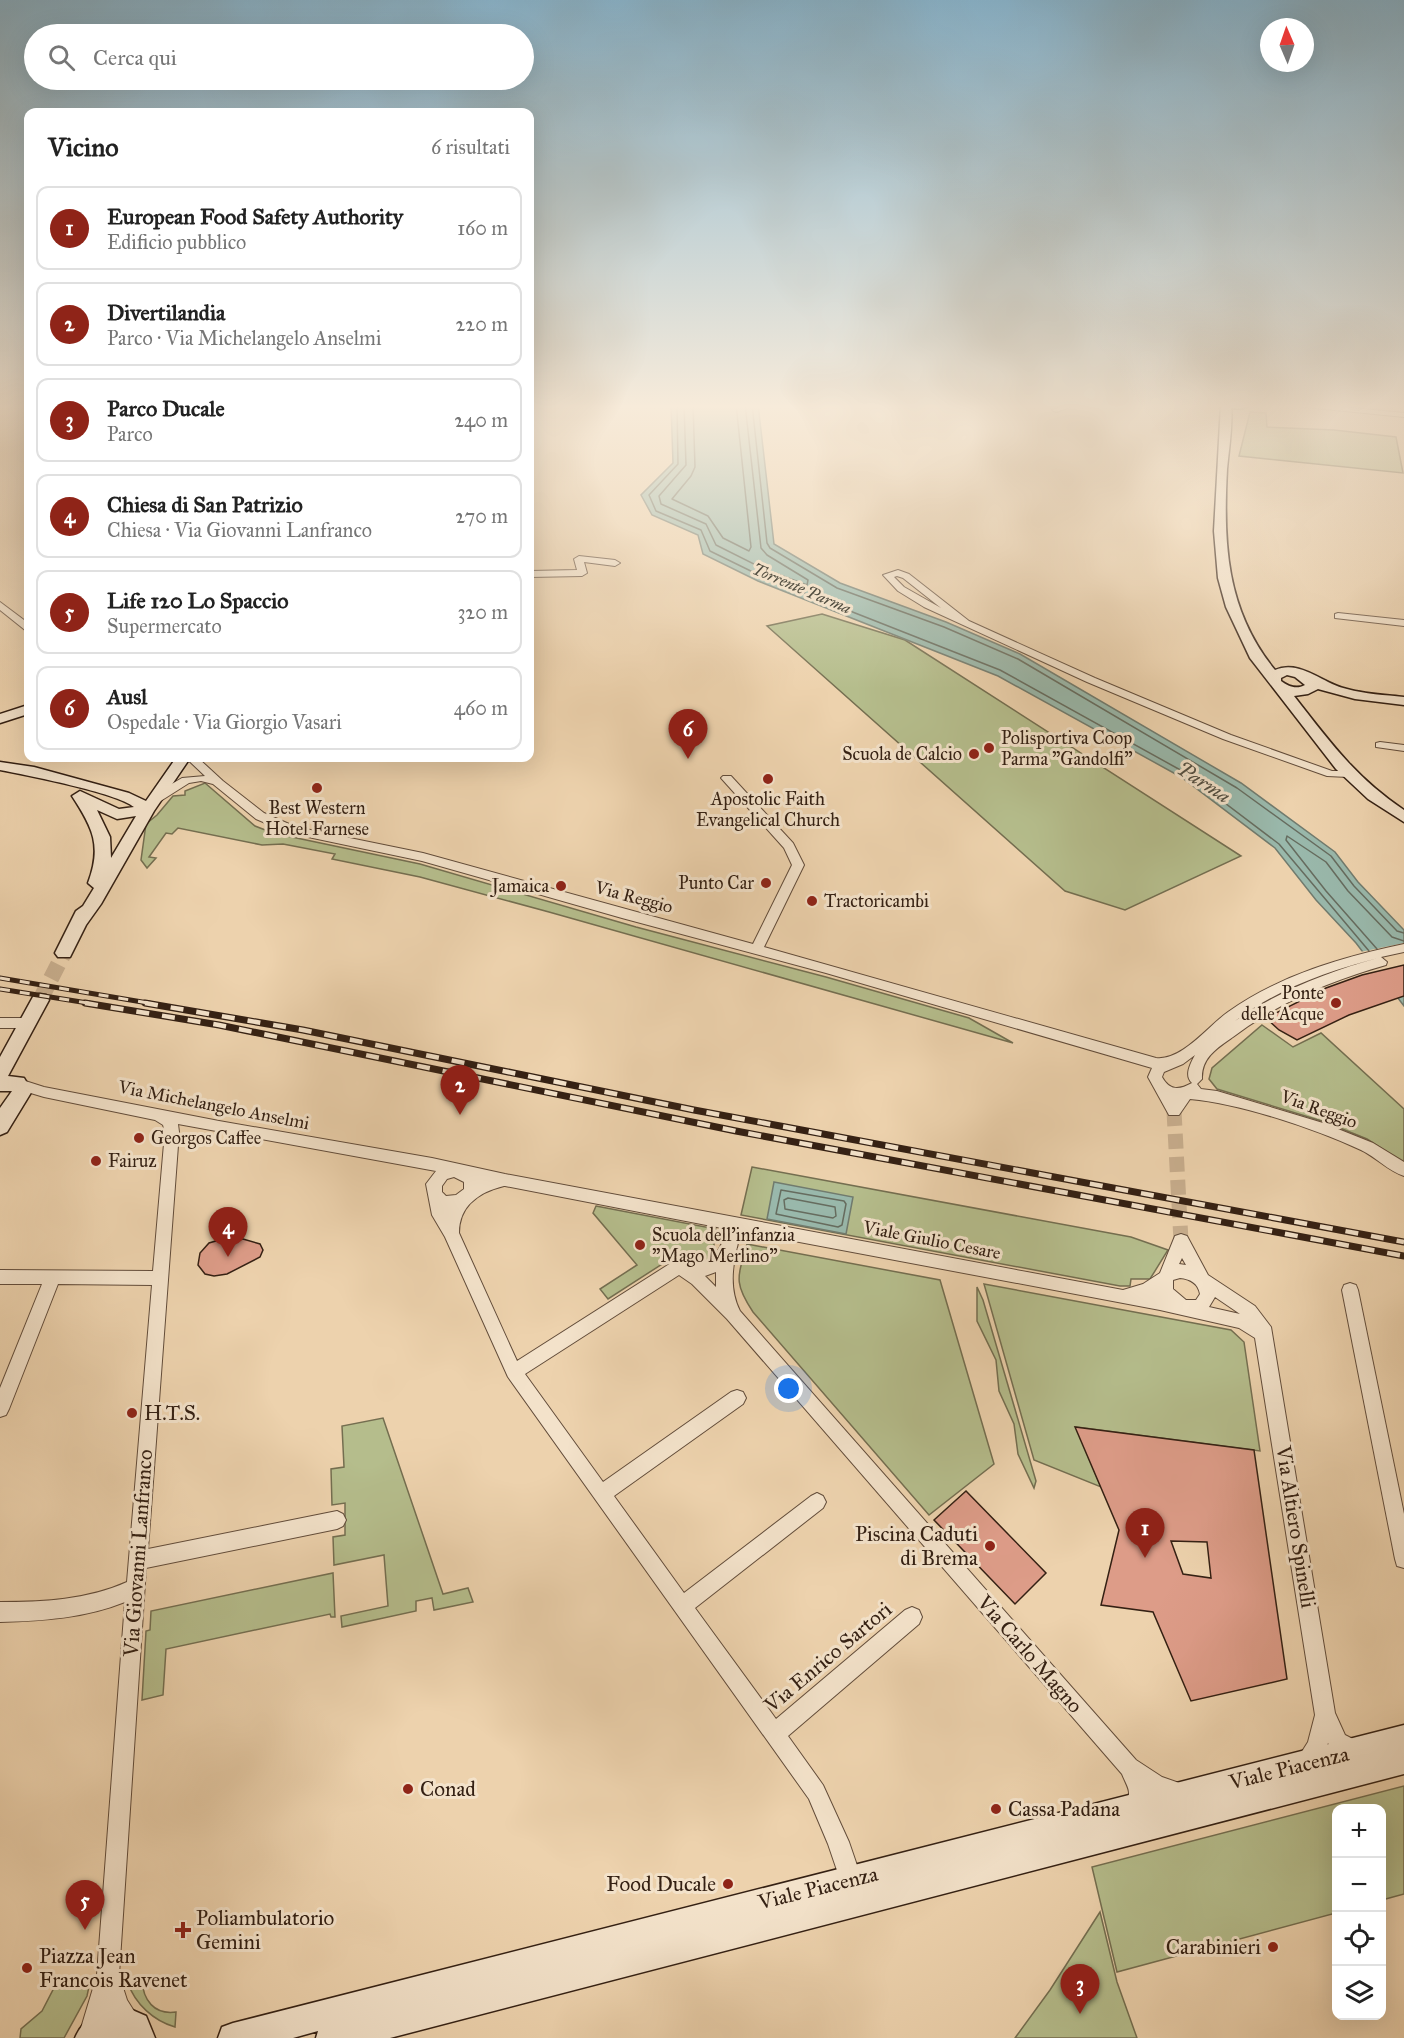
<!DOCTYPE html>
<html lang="it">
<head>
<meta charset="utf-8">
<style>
	body { margin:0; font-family:"IM FELL Great Primer",serif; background:#f2f2f2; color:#222 }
	.controls { position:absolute; right:18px; bottom:18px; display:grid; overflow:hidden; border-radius:12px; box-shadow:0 6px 24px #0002 }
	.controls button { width:54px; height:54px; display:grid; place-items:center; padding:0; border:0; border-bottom:2px solid #e0e0e0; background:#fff; color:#222; font:30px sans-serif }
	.compass { position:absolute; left:1260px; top:18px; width:54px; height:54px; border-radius:50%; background:#fff; box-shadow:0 6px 24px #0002; rotate:358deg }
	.you { position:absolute; left:789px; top:1389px; width:21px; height:21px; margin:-15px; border:4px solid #fff; border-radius:50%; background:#1a73e8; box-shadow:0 0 0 9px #1a73e833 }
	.badge { display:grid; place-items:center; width:39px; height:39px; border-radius:50%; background:#8f2418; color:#fff; font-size:20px; font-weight:700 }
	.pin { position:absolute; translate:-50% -50px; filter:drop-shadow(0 2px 3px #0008) }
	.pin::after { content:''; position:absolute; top:32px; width:21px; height:18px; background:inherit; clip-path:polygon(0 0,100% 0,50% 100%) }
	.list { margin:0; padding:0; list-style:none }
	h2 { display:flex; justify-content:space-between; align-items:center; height:78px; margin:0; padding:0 24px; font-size:26px }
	h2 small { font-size:20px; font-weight:400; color:#767676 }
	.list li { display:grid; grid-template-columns:39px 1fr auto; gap:18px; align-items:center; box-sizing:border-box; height:84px; margin:0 12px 12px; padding:0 12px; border:2px solid #e0e0e0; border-radius:12px }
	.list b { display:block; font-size:22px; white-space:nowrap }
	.list p { margin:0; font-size:20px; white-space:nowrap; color:#767676 }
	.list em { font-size:20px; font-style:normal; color:#767676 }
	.icon { flex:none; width:33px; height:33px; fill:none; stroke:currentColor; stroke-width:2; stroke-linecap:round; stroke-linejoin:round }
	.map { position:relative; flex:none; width:1404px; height:2038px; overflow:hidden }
	.search { position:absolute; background:#fff; box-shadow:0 6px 24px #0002; left:24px; top:24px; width:510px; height:66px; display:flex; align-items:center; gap:15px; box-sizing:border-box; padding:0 21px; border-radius:33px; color:#767676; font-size:22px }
	.panel { position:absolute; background:#fff; box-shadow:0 6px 24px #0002; left:24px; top:108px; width:510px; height:654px; border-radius:12px }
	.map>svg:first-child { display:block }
	.green { fill:#b5bd8c; stroke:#746e50; stroke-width:1.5 }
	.water { fill:#99b8ab; stroke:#717b6e; stroke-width:1.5 }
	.pier { fill:#edd2ad }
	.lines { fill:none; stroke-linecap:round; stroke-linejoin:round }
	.shore { stroke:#666c5f; stroke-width:1.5 }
	.building { fill:#dd9c88; stroke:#342013; stroke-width:1.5; fill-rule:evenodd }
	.street-tunnel { stroke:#c8ae8e; stroke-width:15; stroke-dasharray:15 8; stroke-linecap:butt }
	.secondary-tunnel { stroke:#c8ae8e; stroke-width:16; stroke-dasharray:16 8; stroke-linecap:butt }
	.street-casing { stroke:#624c3a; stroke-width:2 }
	.secondary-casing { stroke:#342013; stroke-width:3 }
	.primary-casing { stroke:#342013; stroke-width:3 }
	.street { fill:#f3e2ca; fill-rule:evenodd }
	.secondary { fill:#f3e2ca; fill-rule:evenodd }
	.primary { fill:#edd2ad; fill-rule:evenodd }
	.rail-far1-casing { stroke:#342013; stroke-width:5 }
	.rail-casing { stroke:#342013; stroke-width:7 }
	.rail-far1 { stroke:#f3e2ca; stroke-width:3; stroke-dasharray:10; stroke-linecap:butt }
	.rail { stroke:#f3e2ca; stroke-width:4.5; stroke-dasharray:13; stroke-linecap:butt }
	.poi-dot { fill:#8f2418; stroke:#f3e2ca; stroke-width:2 }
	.labels { text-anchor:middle; stroke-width:6; stroke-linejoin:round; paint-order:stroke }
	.far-water-label { font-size:16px; font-style:italic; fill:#524e41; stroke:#f3e2ca }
	.poi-label { font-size:18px; fill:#342013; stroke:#f3e2ca; text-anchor:start }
	.street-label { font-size:18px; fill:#342013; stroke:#f3e2ca }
	.water-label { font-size:20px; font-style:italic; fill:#524e41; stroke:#f3e2ca }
	.near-poi-label { font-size:21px; fill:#342013; stroke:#f3e2ca; text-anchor:start }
	.near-street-label { font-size:21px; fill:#342013; stroke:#f3e2ca }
</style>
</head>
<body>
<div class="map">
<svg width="1404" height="2038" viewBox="0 0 1404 2038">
	<rect width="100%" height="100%" fill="#edd2ad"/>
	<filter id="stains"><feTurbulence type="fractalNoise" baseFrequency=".00333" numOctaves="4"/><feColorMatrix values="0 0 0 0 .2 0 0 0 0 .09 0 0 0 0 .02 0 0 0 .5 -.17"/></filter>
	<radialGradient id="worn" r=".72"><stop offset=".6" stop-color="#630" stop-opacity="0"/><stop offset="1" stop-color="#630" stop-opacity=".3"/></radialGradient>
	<!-- green -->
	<g class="green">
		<path d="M1250,412L1266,413L1267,427L1334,430L1396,437L1403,473L1239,456Z"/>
		<path d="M822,614L905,640L1241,856L1125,910L1065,891L767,626Z"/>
		<path d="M205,783L255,826L273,833L420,864L636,927L826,977L969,1018L1013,1043L549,912L420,877L332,859L335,854L283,844L262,845L178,828L172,834L166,833L149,857L156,858L147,868L141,860L146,824L157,815L173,796L185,795V791Z"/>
		<path d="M1262,1025L1293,1047L1321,1033L1404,1109V1163L1367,1139L1325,1122L1217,1089L1209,1079L1212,1068Z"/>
		<path d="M752,1167L1131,1237L1168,1250L1150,1279H1131L1130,1286H1120L741,1215Z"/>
		<path d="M596,1206L716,1229L715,1233L709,1232L708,1235L714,1244C716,1264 693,1269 681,1255L675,1258L673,1257L608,1299L600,1289L637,1265L593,1213Z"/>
		<path d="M747,1244L940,1280L994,1464L929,1515L753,1312C733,1282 738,1277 747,1244Z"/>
		<path d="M984,1284L1231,1330L1244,1342L1260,1451L1076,1427L1101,1487L1034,1460Z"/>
		<path d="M977,1287L983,1300L1036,1481L1034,1488L1018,1454L1014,1424L999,1391L996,1360L977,1321Z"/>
		<path d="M383,1418L443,1594L468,1588L473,1602L434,1610L432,1598L416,1601V1611L342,1627L341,1616L388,1606L384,1555L334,1565L333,1537L345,1535V1503L332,1505L331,1469L344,1467L342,1426Z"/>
		<path d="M333,1573L335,1617H331L330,1614L166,1649L163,1695L142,1700L146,1631L150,1630L151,1611Z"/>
		<path d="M1404,1786V1894L1382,1900V1808H1336V1913L1117,1972L1092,1867Z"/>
		<path d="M1100,1912L1117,1982L1137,2038H1015L1050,1990Z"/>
		<path d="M91,1977L87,1996L64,2038H20L21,2029L42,2011L55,1986Z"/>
		<path d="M142,1980C143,2000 154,2015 176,2012L175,2027C154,2021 135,2004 128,1983Z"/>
	</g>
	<!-- water -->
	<g class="water">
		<path d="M671,404H758L774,544L840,583L946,622L1020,654L1241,783L1335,852L1358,882L1404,930V1006L1356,943L1316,900L1275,848L1181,777L998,676L758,581L703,554L698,535L652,515L641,495L673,463Z"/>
		<path d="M774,1182L853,1197L846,1234L767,1219Z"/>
	</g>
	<!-- pier -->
	<path class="pier" d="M1404,943V965L1374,972L1360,952Z"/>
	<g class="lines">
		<!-- shore -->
		<g class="shore">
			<path d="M677,404L678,464L649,495L656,511L701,530L710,551L761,576L1000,670L1184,772L1279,844L1369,951"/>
			<path d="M684,404L686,465L659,496L661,504L706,524L716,545L764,569L807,585L808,580L767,555L761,548L745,404"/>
			<path d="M693,404L695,467L691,476L672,499L708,516L723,538L749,551L751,547L736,404"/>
			<path d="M752,404L767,543L770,548L837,588L944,627L1018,659L1237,788L1331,856L1354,886L1397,931L1404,933"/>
			<path d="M1377,949L1326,891L1286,840L1287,836L1326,862L1348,891L1392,937L1404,941"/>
			<path d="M781,1190L844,1201L846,1204L842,1225L838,1227L776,1214Z"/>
			<path d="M788,1198L835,1207L836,1216L833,1218L785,1209L784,1200Z"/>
		</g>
	</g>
	<!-- building -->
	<g class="building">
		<path d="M1404,965V996L1349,1015L1297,1040L1279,1030L1266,1018L1326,988L1362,975Z"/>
		<path d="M226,1238L243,1239L260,1244L263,1250L260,1257L227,1274L214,1276L205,1274L198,1265L200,1253L209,1243Z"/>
		<path d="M1075,1427L1254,1450L1287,1679L1191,1701L1153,1612L1101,1605L1119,1530ZM1171,1541L1207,1542L1211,1578L1183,1574Z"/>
		<path d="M966,1491L1046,1573L1015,1604L934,1520Z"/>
	</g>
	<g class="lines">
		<!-- street-tunnel -->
		<path class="street-tunnel" d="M1174,1111L1181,1241"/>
		<!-- secondary-tunnel -->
		<path class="secondary-tunnel" d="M40,1000L64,953"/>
		<!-- street casing -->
		<g class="street-casing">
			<g id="street">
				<path d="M1069,404H1079L1056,412L1052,410Z"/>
				<path d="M1291,404H1313L1404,413V417L1295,406Z"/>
				<path d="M579,556L615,560L620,563L615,566L584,562L587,573L582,576L530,577V571L577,570L574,559Z"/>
				<path d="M898,570L909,574L969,621L1095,678L1231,735L1332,771H1348L1354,774L1348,777L1327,776L1223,739L1087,682L924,607L898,591L883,575ZM897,576L903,578L941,608L904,587L894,577Z"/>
				<path d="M0,602L28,623V631L25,630L0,610Z"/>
				<path d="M1338,613L1404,620V626L1335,618V614Z"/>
				<path d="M1380,742L1404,745V751L1376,747V743Z"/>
				<path d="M186,758H198L223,781L264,813L296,827L423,853L753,944L792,865L784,848L721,778L723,776H731L793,843L804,865L764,947L1156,1058C1182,1061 1208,1026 1228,1012C1280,975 1343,957 1404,944V952L1381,957L1387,962L1386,965C1330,981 1279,1002 1233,1037C1217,1048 1201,1058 1202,1079L1197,1084L1201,1089L1217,1091L1323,1123L1373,1143L1404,1162V1176C1388,1171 1376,1157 1361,1150C1313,1128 1242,1104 1190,1099L1179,1115H1169L1148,1077L1152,1068L826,973L622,918L422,861L289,833L256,819L213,784L201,781L189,783L159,802H151V796L182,778L205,776ZM1378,958C1327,972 1279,991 1235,1021C1277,989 1328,971 1378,958ZM1195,1055C1190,1064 1184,1076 1192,1083C1179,1090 1170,1091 1162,1077L1164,1072L1183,1064Z"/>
				<path d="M0,1018H28L35,1023L28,1028H0Z"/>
				<path d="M19,1079L44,1087L219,1121L432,1158L505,1174L1123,1290L1143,1284L1160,1273L1175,1236L1181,1234L1187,1236L1208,1275L1255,1306L1271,1327L1335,1713L1345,1735L1359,1742L1362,1749L1359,1756L1352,1759L1331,1749L1328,1743C1325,1755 1318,1766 1306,1771L1299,1768L1296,1761L1308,1742L1315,1715L1255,1338L1239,1328L1160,1310L741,1231C734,1258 727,1285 740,1311L1136,1760L1162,1777L1185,1785L1188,1792L1185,1799L1178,1802L1150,1794C1150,1807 1147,1812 1135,1817L1128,1814L1125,1807C1132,1790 1129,1791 1122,1774L727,1319L692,1284L679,1275L525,1374L603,1482L731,1392L737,1390L743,1392L746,1398L743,1404L614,1496L684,1593L811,1496L817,1493L823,1496L826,1502L823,1508L695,1608L776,1719L905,1610L912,1607L919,1610L922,1617L919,1624L788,1736L823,1785L849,1842L862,1880L859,1888L851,1891L843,1888L828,1844L809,1799L508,1377L445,1237L432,1215L426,1184L436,1171L178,1124L179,1132L148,1549L337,1511L343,1514L346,1520L343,1526L337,1529L146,1568L119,1975L127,2000L139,2019L136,2027L128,2030L120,2027L109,2012L102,2038H78L97,1975L125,1602C85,1618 43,1621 0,1622V1602C43,1602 87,1600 127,1582L152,1285L58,1284L9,1409L6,1415L0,1417V1388L42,1284H0V1270L153,1271L165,1132L163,1125L155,1120L44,1097L14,1088L12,1084L14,1080ZM454,1177L464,1182V1189L456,1195L446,1196L442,1192V1186L447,1179ZM504,1186H505L727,1229C719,1254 714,1265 685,1263C679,1263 677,1261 671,1263L517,1361L459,1233C459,1206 479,1192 504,1186ZM1182,1258L1186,1265L1179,1264ZM716,1272V1287L705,1276ZM1180,1278C1190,1279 1198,1283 1200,1294L1196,1300H1186L1173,1289V1280ZM1215,1297L1240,1314L1209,1307Z"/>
				<path d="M1350,1283L1356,1285L1358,1290L1404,1514V1568L1397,1566L1395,1559L1342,1290L1344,1285Z"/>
			</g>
		</g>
		<!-- secondary casing -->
		<g class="secondary-casing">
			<g id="secondary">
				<path d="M1221,404H1231C1233,425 1229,447 1227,469C1223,543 1226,610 1275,670C1300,659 1323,684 1347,689C1365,694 1385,695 1404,697V705L1355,699L1318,689L1308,694L1294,696C1330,742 1355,777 1404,810V822L1368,799L1336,769L1250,658L1226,607L1218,578L1214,531ZM1287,675L1295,677L1305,685C1296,690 1288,686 1281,681V678Z"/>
				<path d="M28,705V714L0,723V714Z"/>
				<path d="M176,758H190L154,811L101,904L86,925L70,957H58L55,953L76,911L83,906L94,888L88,883C102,846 93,828 72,796L80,791L119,809L134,807C117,793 26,775 0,770V762L34,767L129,793L146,801ZM97,810L117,819L136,816L111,858L110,837Z"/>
				<path d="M40,994L46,995L49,1000L8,1076L24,1078L32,1091L7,1132L0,1135V1108L12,1091H0V1057L34,995Z"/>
				<path d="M1404,1725V1774L390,2038H316L318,2031L293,2038H218L222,2027L233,2023Z"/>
				<path d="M123,2006L146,2016L155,2038H75C83,2019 101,2005 123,2006Z"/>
			</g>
		</g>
		<!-- primary casing -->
		<g class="primary-casing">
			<path id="primary" d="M1226,404H1251C1246,410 1231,410 1226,404Z"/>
		</g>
		<!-- street -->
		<use href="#street" class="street"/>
		<!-- secondary -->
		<use href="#secondary" class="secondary"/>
		<!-- primary -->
		<use href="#primary" class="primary"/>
		<!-- rail-far1 casing -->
		<g class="rail-far1-casing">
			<g id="rail-far1">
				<path d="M0,978L154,1004"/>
				<path d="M0,989L94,1004"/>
			</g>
		</g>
		<!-- rail casing -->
		<g class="rail-casing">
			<g id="rail">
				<path d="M85,1003L219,1025L736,1131L1404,1256"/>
				<path d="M145,1003L303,1030L694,1110L1404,1242"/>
			</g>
		</g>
		<!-- rail-far1 -->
		<use href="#rail-far1" class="rail-far1"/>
		<!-- rail -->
		<use href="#rail" class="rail"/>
	</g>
	<!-- sky -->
	<linearGradient id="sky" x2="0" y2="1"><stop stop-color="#88b6d0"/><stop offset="0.59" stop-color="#f7ebda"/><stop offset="1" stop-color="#f7ebda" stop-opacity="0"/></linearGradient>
	<rect width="1404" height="689" fill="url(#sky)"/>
	<!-- markers -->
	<g class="poi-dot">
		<circle cx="989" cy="748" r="6"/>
		<circle cx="974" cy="754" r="6"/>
		<circle cx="768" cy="779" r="6"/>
		<circle cx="317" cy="788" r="6"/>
		<circle cx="766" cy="883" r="6"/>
		<circle cx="561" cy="886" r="6"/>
		<circle cx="812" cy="901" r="6"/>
		<circle cx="1336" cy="1003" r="6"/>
		<circle cx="139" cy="1138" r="6"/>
		<circle cx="96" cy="1161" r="6"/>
		<circle cx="640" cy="1245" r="6"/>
		<circle cx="132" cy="1413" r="6"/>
		<circle cx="990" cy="1546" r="6"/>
		<circle cx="408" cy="1789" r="6"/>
		<circle cx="996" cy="1809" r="6"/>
		<circle cx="728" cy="1884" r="6"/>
		<path d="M180 1921h6v6h6v6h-6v6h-6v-6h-6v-6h6z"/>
		<circle cx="1273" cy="1947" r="6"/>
		<circle cx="27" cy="1968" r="6"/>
	</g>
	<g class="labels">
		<!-- far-water labels -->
		<g class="far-water-label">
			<text transform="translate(802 588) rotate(23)" y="6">Torrente Parma</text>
		</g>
		<!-- poi labels -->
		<g class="poi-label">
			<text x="1001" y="744">Polisportiva Coop<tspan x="1001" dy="21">Parma "Gandolfi"</tspan></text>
			<text x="962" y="760" text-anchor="end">Scuola de Calcio</text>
			<text x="768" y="805" text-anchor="middle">Apostolic Faith<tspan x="768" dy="21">Evangelical Church</tspan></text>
			<text x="317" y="814" text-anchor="middle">Best Western<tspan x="317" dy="21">Hotel Farnese</tspan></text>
			<text x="754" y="889" text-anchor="end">Punto Car</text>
			<text x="549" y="892" text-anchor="end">Jamaica</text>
			<text x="824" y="907">Tractoricambi</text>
			<text x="1324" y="999" text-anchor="end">Ponte<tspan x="1324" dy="21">delle Acque</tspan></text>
			<text x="151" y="1144">Georgos Caffee</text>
			<text x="108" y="1167">Fairuz</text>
			<text x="652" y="1241">Scuola dell'infanzia<tspan x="652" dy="21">"Mago Merlino"</tspan></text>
		</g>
		<!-- street labels -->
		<g class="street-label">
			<text transform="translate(634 897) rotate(15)" y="6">Via Reggio</text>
			<text transform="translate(214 1105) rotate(11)" y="6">Via Michelangelo Anselmi</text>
			<text transform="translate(1319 1109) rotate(20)" y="6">Via Reggio</text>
			<text transform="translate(932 1240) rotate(11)" y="6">Viale Giulio Cesare</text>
		</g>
		<!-- water labels -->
		<g class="water-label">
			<text transform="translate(1204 782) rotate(33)" y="7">Parma</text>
		</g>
		<!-- near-poi labels -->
		<g class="near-poi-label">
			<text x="144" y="1420">H.T.S.</text>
			<text x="978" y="1541" text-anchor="end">Piscina Caduti<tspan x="978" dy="24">di Brema</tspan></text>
			<text x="420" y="1796">Conad</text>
			<text x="1008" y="1816">Cassa Padana</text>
			<text x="716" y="1891" text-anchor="end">Food Ducale</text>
			<text x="196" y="1925">Poliambulatorio<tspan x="196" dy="24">Gemini</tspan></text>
			<text x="1261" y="1954" text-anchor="end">Carabinieri</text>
			<text x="39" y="1963">Piazza Jean<tspan x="39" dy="24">Francois Ravenet</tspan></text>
		</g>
		<!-- near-street labels -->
		<g class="near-street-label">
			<text transform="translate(1296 1527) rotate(81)" y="7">Via Altiero Spinelli</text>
			<text transform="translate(138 1553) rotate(-86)" y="7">Via Giovanni Lanfranco</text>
			<text transform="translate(1030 1654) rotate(49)" y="7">Via Carlo Magno</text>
			<text transform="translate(828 1657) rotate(-40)" y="7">Via Enrico Sartori</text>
			<text transform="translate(1289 1768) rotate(-14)" y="7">Viale Piacenza</text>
			<text transform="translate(818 1888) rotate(-14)" y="7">Viale Piacenza</text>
		</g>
	</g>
	<rect width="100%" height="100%" filter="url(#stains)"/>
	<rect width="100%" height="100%" fill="url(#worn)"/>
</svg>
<div class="controls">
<button>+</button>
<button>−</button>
<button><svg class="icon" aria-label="locate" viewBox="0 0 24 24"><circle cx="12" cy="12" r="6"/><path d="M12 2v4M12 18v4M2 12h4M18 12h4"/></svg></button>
<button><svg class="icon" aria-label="layers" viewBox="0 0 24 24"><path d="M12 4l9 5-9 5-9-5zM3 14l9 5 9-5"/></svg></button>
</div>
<svg class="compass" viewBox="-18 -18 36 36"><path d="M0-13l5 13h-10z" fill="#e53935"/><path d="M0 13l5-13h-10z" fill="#767676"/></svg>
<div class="you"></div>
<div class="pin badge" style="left:1145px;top:1558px">1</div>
<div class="pin badge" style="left:460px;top:1115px">2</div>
<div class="pin badge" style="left:1080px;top:2014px">3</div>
<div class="pin badge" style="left:228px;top:1257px">4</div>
<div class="pin badge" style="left:85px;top:1930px">5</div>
<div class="pin badge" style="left:688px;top:759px">6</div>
<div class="search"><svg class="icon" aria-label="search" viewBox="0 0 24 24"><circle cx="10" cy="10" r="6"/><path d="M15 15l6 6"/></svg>Cerca qui</div>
<section class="panel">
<h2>Vicino<small>6 risultati</small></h2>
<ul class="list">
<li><span class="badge">1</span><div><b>European Food Safety Authority</b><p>Edificio pubblico</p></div><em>160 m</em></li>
<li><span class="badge">2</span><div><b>Divertilandia</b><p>Parco · Via Michelangelo Anselmi</p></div><em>220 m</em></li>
<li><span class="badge">3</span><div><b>Parco Ducale</b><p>Parco</p></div><em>240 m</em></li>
<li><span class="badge">4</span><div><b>Chiesa di San Patrizio</b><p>Chiesa · Via Giovanni Lanfranco</p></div><em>270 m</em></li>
<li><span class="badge">5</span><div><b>Life 120 Lo Spaccio</b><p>Supermercato</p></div><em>320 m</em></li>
<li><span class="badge">6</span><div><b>Ausl</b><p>Ospedale · Via Giorgio Vasari</p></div><em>460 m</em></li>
</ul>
</section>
</div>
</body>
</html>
